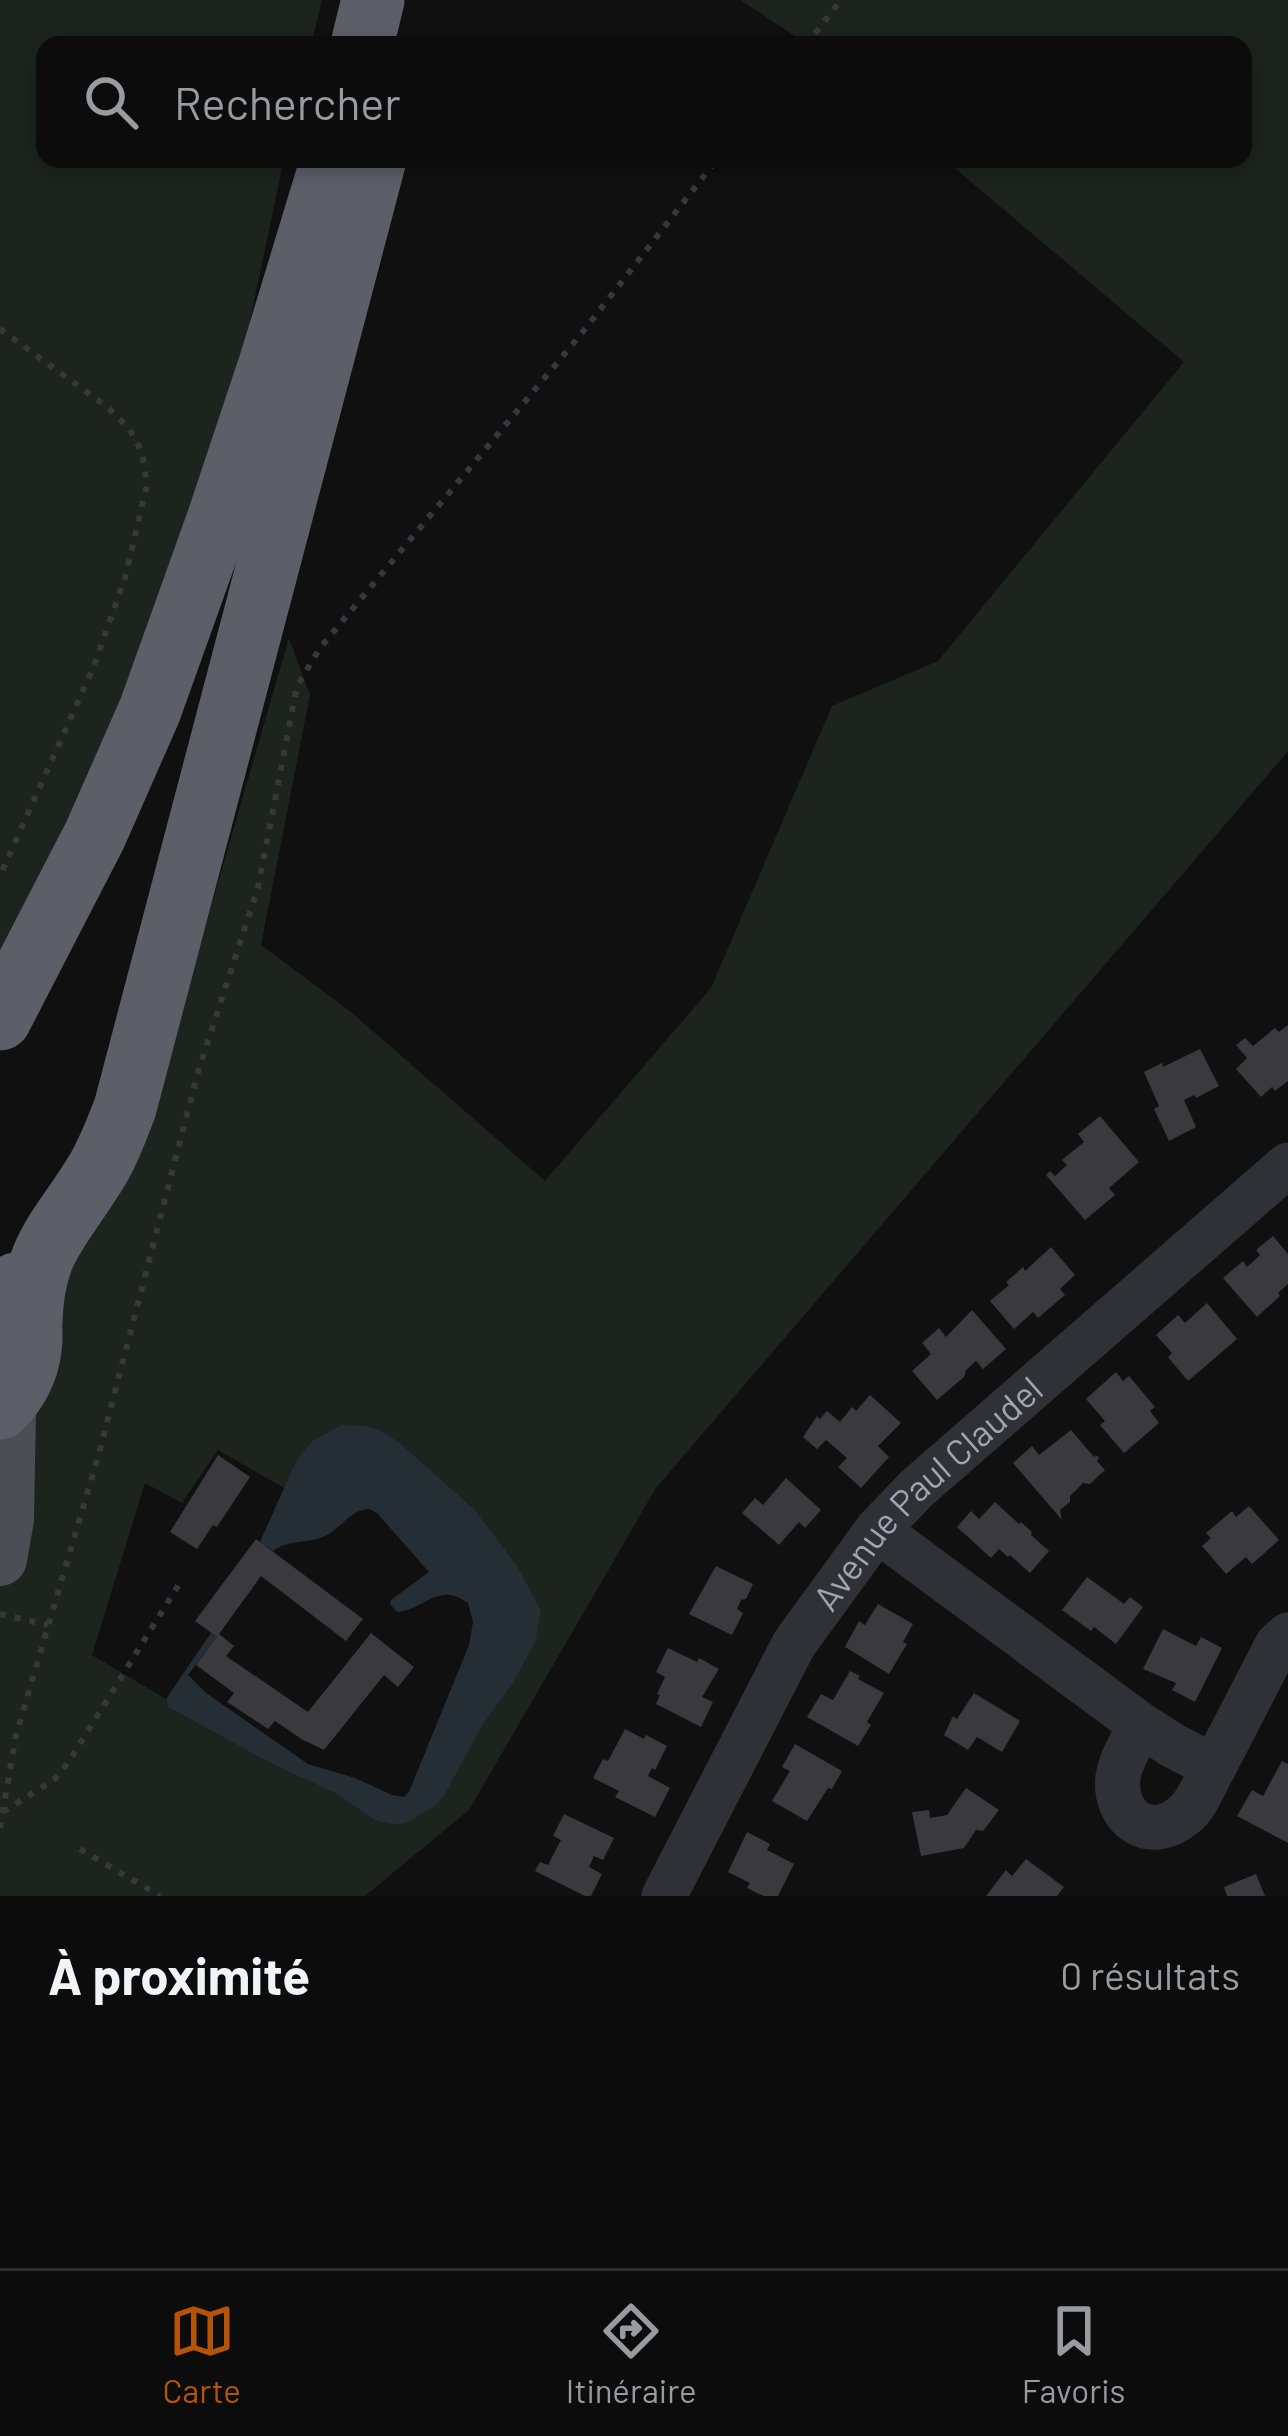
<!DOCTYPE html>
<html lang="fr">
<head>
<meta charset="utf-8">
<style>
	body { margin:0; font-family:Barlow,sans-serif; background:#151516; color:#f1f3f6 }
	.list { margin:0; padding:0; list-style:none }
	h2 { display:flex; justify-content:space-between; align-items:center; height:156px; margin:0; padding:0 48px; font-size:51px }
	h2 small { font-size:39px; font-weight:400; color:#9a9b9d }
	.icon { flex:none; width:66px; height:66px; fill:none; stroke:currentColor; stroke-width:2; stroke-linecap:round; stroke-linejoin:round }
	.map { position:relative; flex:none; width:1288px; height:1896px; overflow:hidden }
	.search { position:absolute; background:#0c0c0d; box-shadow:0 6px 18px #0003; left:36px; right:36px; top:36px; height:132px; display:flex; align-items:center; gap:30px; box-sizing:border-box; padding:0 42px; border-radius:24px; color:#9a9b9d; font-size:45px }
	.sheet { height:372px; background:#0c0c0d }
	nav { display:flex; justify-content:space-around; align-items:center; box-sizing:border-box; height:168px; border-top:3px solid #2c2c2e; background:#0c0c0d; font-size:33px; color:#9a9b9d }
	nav a { display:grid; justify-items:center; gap:6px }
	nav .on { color:#b45309 }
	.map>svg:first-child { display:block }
	.green { fill:#1c241d; fill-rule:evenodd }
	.water { fill:#252e35 }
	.building { fill:#39393e }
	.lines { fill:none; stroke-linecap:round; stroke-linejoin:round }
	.path { stroke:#36383d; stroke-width:6; stroke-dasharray:6 9; stroke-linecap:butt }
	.minor { stroke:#303136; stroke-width:45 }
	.major { stroke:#4c4e56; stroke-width:54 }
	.highway { stroke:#5c5f68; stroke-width:63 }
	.labels { text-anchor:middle; stroke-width:9; stroke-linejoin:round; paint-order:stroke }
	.street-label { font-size:36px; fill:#9fa5b3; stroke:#0b0b0c }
</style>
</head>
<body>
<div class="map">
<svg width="1288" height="1896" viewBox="0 0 1288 1896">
	<rect width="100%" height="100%" fill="#101011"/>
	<!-- green -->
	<g class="green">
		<path d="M0,0H322L311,45H45V159H284L244,349L146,643L45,869L0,957Z"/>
		<path d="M741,0H1288V751L656,1488L469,1810L365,1896H0V1455L33,1418L55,1279L197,955L289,638L310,695L261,945L351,1012L545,1181L711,988L832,706L938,661L1184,362L944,159H1243V45H808ZM378,1429L399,1442L474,1509L535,1643C499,1708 451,1765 405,1823L396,1825L376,1821L335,1793L274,1765L168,1707L166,1699L92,1655L145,1483L182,1503L218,1450L284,1488L296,1461Z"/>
	</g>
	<!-- water -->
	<path class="water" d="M341,1425L365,1426L378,1429L399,1442L474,1509L517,1566L541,1611L535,1643L511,1686L483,1724L443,1797L435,1806L406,1823L396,1825L376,1821L335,1793L274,1765L168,1707L166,1699L211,1633L217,1637L188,1675L206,1693L308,1764L355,1778L392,1795L404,1797L409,1792L469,1645L473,1622L468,1603C438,1581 426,1609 397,1612L390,1604L391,1600L429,1572L378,1514L370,1509C351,1510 344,1524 329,1534C311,1545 290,1538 273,1551L260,1542L296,1461L311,1442Z"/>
	<!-- building -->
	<g class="building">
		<path d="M1288,1025V1081L1275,1091L1272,1087L1261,1097L1236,1069L1247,1058L1236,1045L1245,1038L1253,1046L1275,1028L1279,1032Z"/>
		<path d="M1200,1049L1219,1086L1196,1098L1194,1095L1184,1100L1196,1127L1169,1141L1154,1109L1159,1106L1144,1072L1162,1063L1163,1067Z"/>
		<path d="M1100,1116L1139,1162L1109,1188L1115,1195L1085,1220L1046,1175L1050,1171L1055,1176L1067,1165L1062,1160L1084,1142L1078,1134Z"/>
		<path d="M1273,1236L1288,1254V1284L1278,1293L1280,1296L1257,1317L1223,1278L1243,1261L1247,1267L1260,1255L1256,1250Z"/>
		<path d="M1051,1247L1075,1275L1060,1289L1065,1295L1038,1318L1033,1312L1014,1329L990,1301L1009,1285L1006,1282L1023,1267L1025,1271Z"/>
		<path d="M1207,1303L1237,1339L1188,1381L1168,1357L1172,1353L1156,1335L1178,1315L1185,1323Z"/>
		<path d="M972,1310L1006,1349L983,1369L976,1361L966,1370L964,1377L937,1400L912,1371L931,1354L922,1343L939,1328L946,1337Z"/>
		<path d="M1116,1372L1123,1381L1129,1376L1155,1407L1150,1411L1159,1423L1124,1453L1100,1425L1105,1421L1086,1399Z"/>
		<path d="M870,1395L901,1423L878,1446L889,1457L861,1488L838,1467L847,1458L826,1440L817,1449L803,1437L817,1416L820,1419L827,1411L840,1422L852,1407L856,1411Z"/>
		<path d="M1071,1430L1094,1457L1096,1455L1099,1458L1097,1461L1105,1470L1090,1484L1083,1483L1070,1496V1502L1060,1510L1062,1520L1013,1463L1032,1446L1039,1455Z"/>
		<path d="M218,1455L250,1477L217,1527L213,1525L197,1549L170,1532Z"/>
		<path d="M786,1478L821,1510L805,1528L799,1522L779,1545L742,1513L755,1498L763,1505Z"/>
		<path d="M995,1502L1019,1524L1021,1522L1032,1532L1031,1535L1049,1551L1030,1573L1010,1555L1008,1557L999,1549L991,1558L957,1527L971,1511L979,1519Z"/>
		<path d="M1249,1506L1279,1540L1252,1564L1246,1557L1226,1574L1202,1546L1211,1538L1206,1533L1232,1511L1236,1517Z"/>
		<path d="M256,1539L363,1619L346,1641L261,1576L219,1634L234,1646L226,1656L308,1712L371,1633L414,1667L398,1687L384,1675L324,1750L303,1740L275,1721L268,1729L227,1702L234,1693L196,1665L217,1637L195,1621Z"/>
		<path d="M716,1566L753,1584L746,1599L741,1600L737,1609L743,1613L732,1635L689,1614Z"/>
		<path d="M1087,1577L1124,1604L1130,1597L1143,1607L1116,1644L1094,1627L1091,1631L1062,1610Z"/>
		<path d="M878,1604L913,1624L903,1642L907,1644L889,1674L845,1647L859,1621L865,1625Z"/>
		<path d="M1163,1629L1196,1646L1201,1637L1222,1648L1195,1702L1172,1690L1176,1683L1143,1669Z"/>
		<path d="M668,1648L697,1662L699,1658L719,1669L702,1697L713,1702L701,1727L656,1704L660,1695L657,1694L665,1677L656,1672Z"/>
		<path d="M850,1671L860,1676L858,1679L884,1693L867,1722L871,1725L858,1746L807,1717L821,1694L833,1700Z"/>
		<path d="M974,1693L1020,1721L1002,1752L977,1737L968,1750L944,1735L953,1716L957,1719Z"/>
		<path d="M625,1729L644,1739L646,1735L667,1746L655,1770L652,1768L648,1776L670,1788L655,1817L615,1797L619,1791L593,1778L603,1759L608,1761Z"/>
		<path d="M795,1744L842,1771L832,1789L828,1788L807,1821L772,1801L790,1771L782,1767Z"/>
		<path d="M1282,1761L1288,1764V1843L1237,1816L1252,1790L1263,1796Z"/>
		<path d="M966,1788L999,1810L983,1831L976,1830L964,1848L921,1856L912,1812L929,1810L930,1818L947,1815Z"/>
		<path d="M564,1814L614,1838L603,1860L594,1856L589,1867L602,1874L591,1896H585L535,1871L540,1862L548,1865L561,1840L553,1836Z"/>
		<path d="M747,1832L770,1844L767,1850L794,1864L778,1896H764L757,1893L747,1888L750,1883L728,1872Z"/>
		<path d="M1026,1859L1064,1887L1057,1896H986L1006,1870L1012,1876Z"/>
		<path d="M1256,1874L1265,1896H1227L1224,1887Z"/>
	</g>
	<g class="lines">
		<!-- path -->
		<g class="path">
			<path d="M806,45L841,0"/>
			<path d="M0,329L106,406L129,428L142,452L147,485L125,578L93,668L0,876"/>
			<path d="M0,1614L48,1625"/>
			<path d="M3,1812L54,1780L68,1763L181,1581"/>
			<path d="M0,1828L16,1735L98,1457L198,1072L258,887L297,686L320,648L582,333L717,159"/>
			<path d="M80,1849L160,1896"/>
		</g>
		<!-- minor -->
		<g class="minor">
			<path d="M877,1530L1141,1725L1172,1745L1214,1767L1277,1645L1288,1635"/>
			<path d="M1141,1725C1133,1741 1121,1758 1118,1777C1113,1818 1150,1844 1184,1815C1198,1804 1205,1782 1214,1767"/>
			<path id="s1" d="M664,1896L794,1644L877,1530L916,1489L1288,1165"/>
		</g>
		<!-- major -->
		<path class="major" d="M0,1559L7,1519L9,1408L18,1386"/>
		<!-- highway -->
		<g class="highway">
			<path d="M362,45L373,0"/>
			<path d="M0,1019L95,835L150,710L218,520L271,361L330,167"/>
			<path d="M31,1322C33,1250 57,1234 93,1177C107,1156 116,1131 125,1108L375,159"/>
			<path d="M0,1408C34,1374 41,1326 16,1284"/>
		</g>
	</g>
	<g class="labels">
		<!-- street labels -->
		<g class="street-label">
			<text dy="13" stroke="none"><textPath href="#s1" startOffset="486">Avenue Paul Claudel</textPath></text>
		</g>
	</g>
</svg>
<div class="search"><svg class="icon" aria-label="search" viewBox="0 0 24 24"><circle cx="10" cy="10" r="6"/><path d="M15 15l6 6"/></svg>Rechercher</div>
</div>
<section class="sheet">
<h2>À proximité<small>0 résultats</small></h2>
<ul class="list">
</ul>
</section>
<nav>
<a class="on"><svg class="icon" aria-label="map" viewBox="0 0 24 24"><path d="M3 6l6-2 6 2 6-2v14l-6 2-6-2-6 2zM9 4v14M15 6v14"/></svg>Carte</a>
<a><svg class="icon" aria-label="directions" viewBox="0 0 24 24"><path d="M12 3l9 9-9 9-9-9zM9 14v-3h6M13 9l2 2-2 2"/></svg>Itinéraire</a>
<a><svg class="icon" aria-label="saved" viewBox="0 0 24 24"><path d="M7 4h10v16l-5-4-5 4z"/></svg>Favoris</a>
</nav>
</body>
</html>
